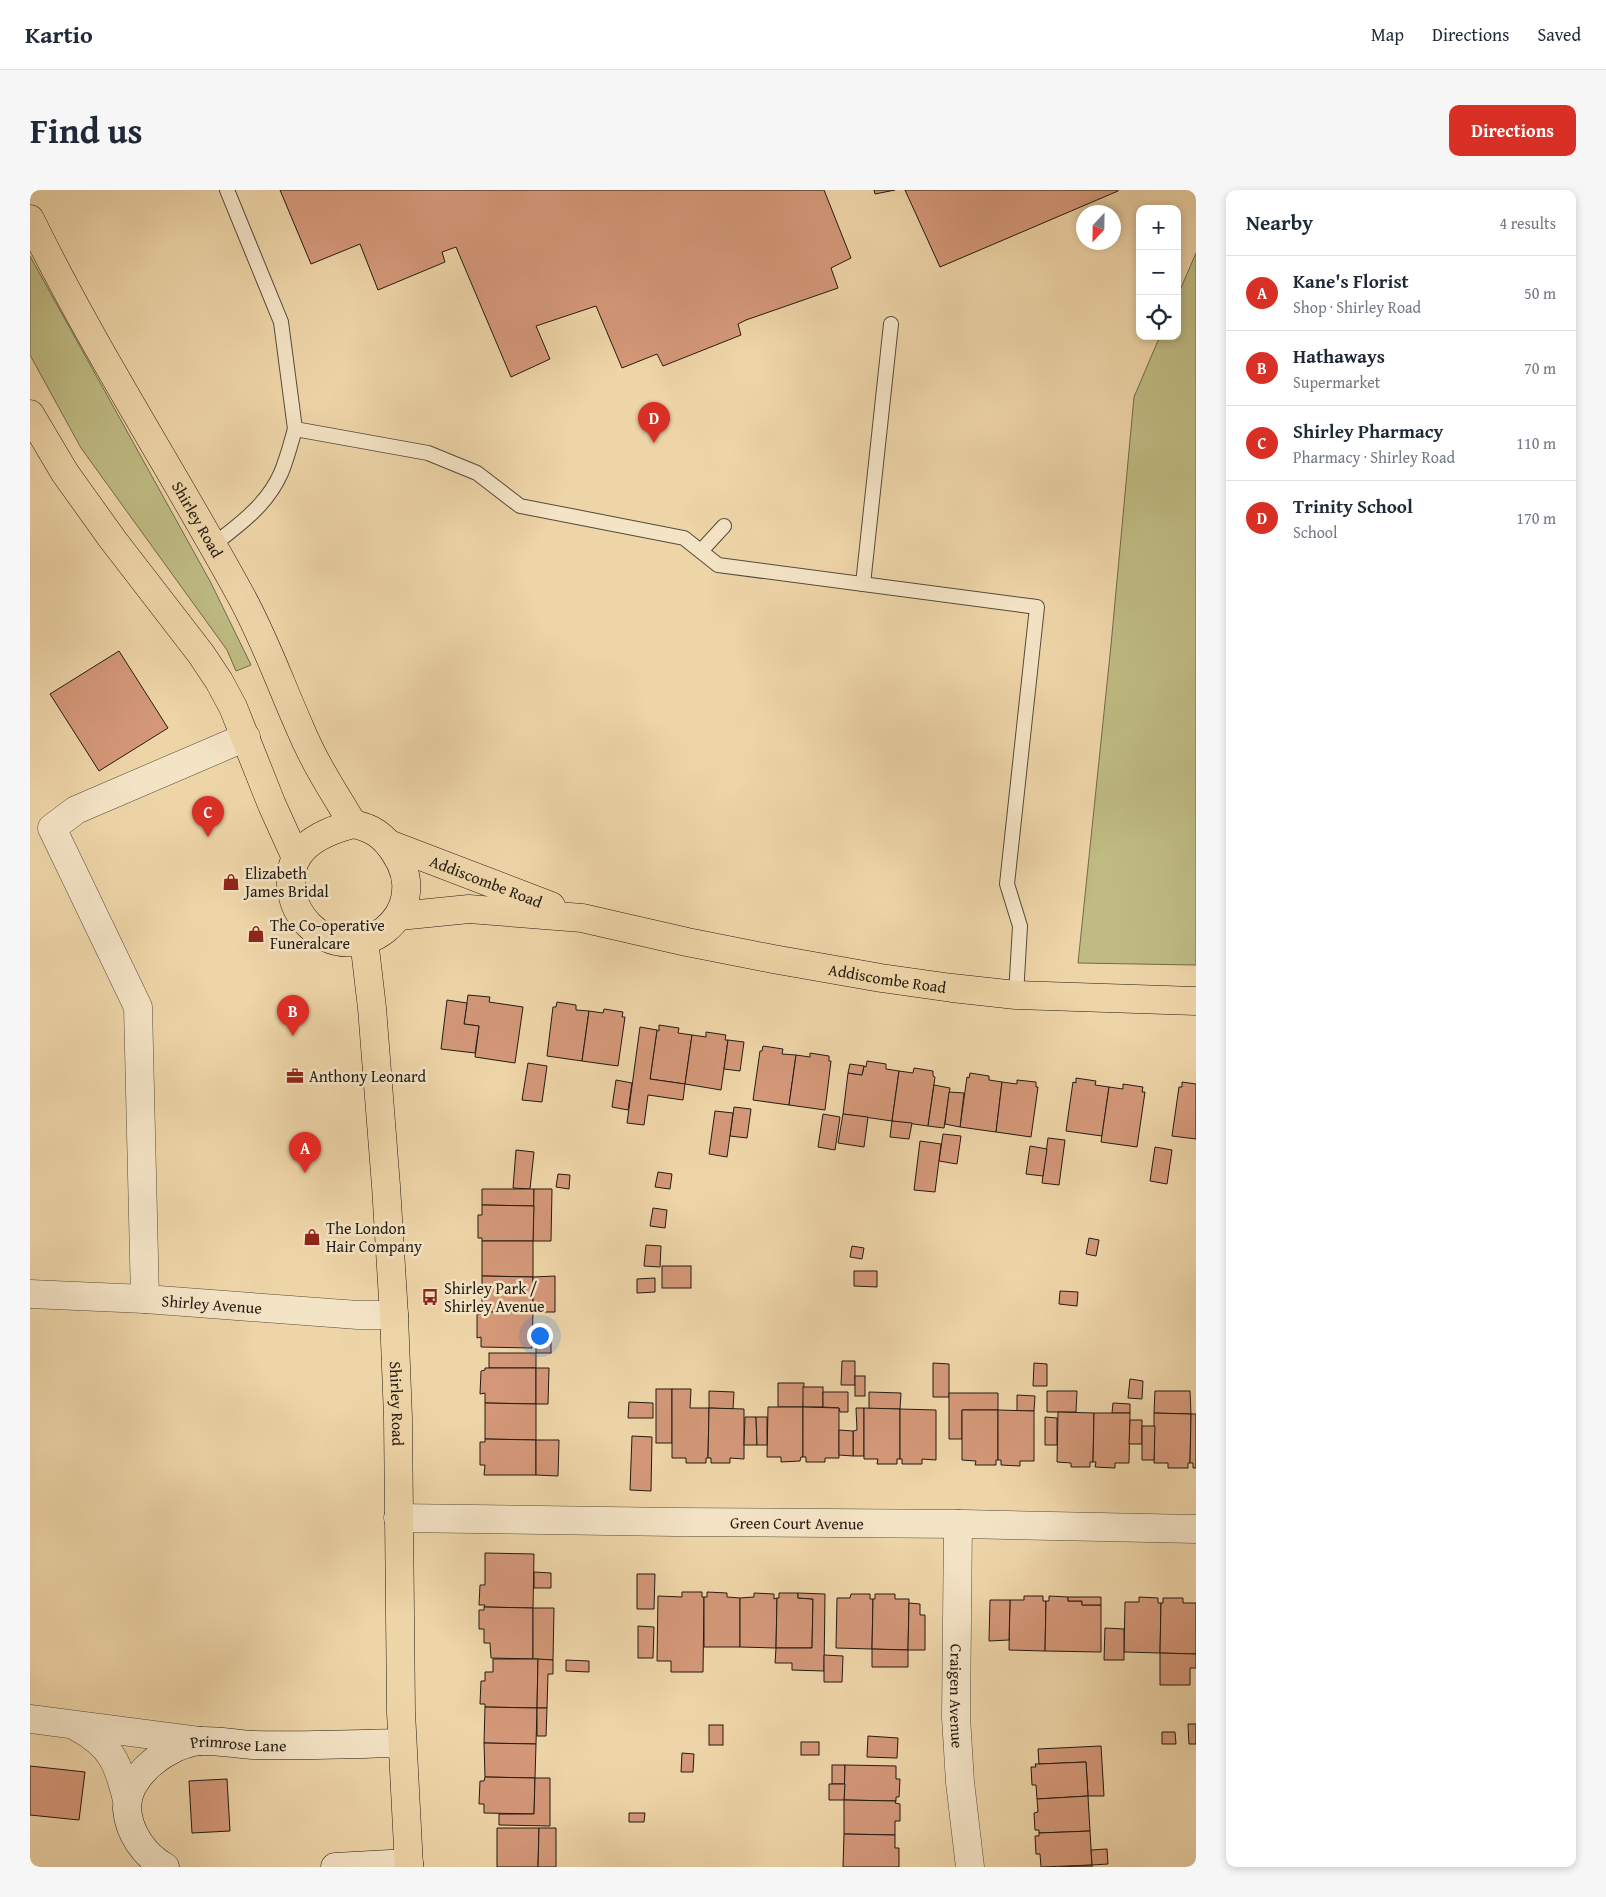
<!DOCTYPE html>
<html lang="en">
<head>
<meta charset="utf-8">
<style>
	body { margin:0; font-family:"Gentium Book Plus",serif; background:#f6f6f7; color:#1f2937 }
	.controls { position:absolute; right:15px; top:15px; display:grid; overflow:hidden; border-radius:10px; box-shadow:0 2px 8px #0003 }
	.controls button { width:45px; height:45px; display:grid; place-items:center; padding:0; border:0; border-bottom:1px solid #e0e1e3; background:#fff; color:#1f2937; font:25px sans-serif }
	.compass { position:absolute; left:1046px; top:15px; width:45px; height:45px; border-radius:50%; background:#fff; box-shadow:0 2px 8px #0003; rotate:202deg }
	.you { position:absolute; left:509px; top:1145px; width:18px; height:18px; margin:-12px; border:4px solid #fff; border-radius:50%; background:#1a73e8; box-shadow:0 0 0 8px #1a73e833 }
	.badge { display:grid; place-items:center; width:32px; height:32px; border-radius:50%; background:#d93025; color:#fff; font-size:16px; font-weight:700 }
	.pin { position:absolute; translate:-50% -41px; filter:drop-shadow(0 1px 2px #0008) }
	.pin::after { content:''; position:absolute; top:26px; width:18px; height:15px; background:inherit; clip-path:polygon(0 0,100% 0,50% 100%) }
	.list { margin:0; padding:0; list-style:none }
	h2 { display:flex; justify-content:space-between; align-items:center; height:65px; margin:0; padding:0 20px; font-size:21px }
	h2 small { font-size:16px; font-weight:400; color:#747a83 }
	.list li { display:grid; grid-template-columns:32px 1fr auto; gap:15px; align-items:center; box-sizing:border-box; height:75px; padding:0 20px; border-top:1px solid #e0e1e3 }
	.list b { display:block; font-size:19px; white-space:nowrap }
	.list p { margin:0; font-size:16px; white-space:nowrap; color:#747a83 }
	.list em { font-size:16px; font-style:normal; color:#747a83 }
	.icon { flex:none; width:28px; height:28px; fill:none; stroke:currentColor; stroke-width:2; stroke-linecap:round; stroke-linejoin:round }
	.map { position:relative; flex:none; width:1166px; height:1677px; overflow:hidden; border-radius:10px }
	header { display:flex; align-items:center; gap:30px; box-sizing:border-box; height:70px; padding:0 25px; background:#fff; border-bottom:1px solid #e0e1e3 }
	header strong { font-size:24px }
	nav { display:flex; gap:28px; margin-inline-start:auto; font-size:18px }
	.intro { display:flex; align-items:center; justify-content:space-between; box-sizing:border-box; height:120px; padding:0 30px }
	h1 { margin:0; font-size:35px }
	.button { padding:12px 22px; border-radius:10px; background:#d93025; color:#fff; font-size:18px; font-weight:700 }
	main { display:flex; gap:30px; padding:0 30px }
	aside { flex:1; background:#fff; border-radius:10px; box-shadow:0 2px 8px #0003 }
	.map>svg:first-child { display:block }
	.green { fill:#bfbb83; stroke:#716b4a }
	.building { fill:#d49879; stroke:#231b12 }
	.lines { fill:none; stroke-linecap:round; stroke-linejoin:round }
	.lane-casing { stroke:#564a38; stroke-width:16 }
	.street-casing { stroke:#564a38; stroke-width:29 }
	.secondary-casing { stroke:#231b12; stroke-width:29 }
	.primary-casing { stroke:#231b12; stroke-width:29 }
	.highway-casing { stroke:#231b12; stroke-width:29 }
	.lane { stroke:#f4e4c6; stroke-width:14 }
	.street { stroke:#f4e4c6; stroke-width:28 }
	.secondary { stroke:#f4e4c6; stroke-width:28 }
	.primary { stroke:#eed5a8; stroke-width:28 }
	.highway { stroke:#eed5a8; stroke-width:28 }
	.labels { text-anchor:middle; stroke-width:5; stroke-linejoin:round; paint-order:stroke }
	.street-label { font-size:16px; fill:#231b12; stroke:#f4e4c6 }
	.poi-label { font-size:16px; fill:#231b12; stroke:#f4e4c6; text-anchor:start }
</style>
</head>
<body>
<header>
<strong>Kartio</strong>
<nav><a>Map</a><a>Directions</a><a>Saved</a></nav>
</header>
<div class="intro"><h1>Find us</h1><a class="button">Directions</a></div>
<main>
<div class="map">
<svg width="1166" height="1677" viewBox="0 0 1166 1677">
	<rect width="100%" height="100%" fill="#eed5a8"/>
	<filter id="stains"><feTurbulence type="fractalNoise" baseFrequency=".004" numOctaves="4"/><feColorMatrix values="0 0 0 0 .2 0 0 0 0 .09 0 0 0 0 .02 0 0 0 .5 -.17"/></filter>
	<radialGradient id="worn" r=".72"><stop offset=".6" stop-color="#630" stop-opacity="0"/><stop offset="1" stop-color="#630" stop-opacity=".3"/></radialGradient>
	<!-- green -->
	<g class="green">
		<path d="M1166,63V775L1048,773L1081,455L1104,207L1130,146H1147V107Z"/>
		<path d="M0,66L181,393L221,475L206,481L197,460L51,258L0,165Z"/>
	</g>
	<!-- building -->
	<g class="building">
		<path d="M250,0H794L821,68L801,78L808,98L716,130L708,134L711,145L633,176L627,164L592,178L566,116L506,136L520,169L481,187L426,57L412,62L415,72L348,100L330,54L281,74Z"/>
		<path d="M844,0H865L845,4Z"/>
		<path d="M875,0H1088V1L910,77Z"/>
		<path d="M89,461L138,538L69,581L20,504Z"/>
		<path d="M438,805L460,807L459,812L493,817L485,873L445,867L449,836L434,834Z"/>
		<path d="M417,810L437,813L434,834L449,836L445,863L411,859Z"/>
		<path d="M527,812L546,815V820L559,821L552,871L517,866L523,817H526Z"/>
		<path d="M574,819L593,822L592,827H595L588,876L552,871L559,821L573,823Z"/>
		<path d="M629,835L649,838L648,843L662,845L655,894L620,889L627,840L629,841Z"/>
		<path d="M610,837L627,840L620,889L655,894L653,910L618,905L614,935L597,933Z"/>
		<path d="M676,842L696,845L695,850H698L691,900L655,894L662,845L676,847Z"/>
		<path d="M698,850L714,852L710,881L694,879Z"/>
		<path d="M733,856L753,859L752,864L766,865L759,915L723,910L730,861H732Z"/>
		<path d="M780,863L799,866V871H801L795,920L759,915L766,865L780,867Z"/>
		<path d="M837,871L856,874V879L869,881L862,931L813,924L818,883L832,885L834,876L836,877Z"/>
		<path d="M498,873L517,876L512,912L492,910Z"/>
		<path d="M820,874L834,876L832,885L818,883Z"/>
		<path d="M884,878L903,881V886L905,887L898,936L862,931L869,881L883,883Z"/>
		<path d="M940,883L959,886V890L972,892L966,942L930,937L937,887L939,888Z"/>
		<path d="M1046,888L1066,891L1065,895L1079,897L1072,946L1036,941L1043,892L1046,893Z"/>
		<path d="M586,890L602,893L598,920L582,917Z"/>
		<path d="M987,890L1006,892V897H1008L1001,947L966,942L972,892L987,894Z"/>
		<path d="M1152,892L1166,894V949L1142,946L1149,897H1152Z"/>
		<path d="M1093,894L1113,897L1112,902H1115L1107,957L1071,952L1079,897L1093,899Z"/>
		<path d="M904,895L920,898L914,938L898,936Z"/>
		<path d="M919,902L934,903L930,937L915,934Z"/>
		<path d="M704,917L721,919L717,948L700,946Z"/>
		<path d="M685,921L703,923L697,967L679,964Z"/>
		<path d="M793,924L810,927L805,960L788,957Z"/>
		<path d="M813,924L838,927L834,957L808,953Z"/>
		<path d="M862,931L882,933L879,949L860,947Z"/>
		<path d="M913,944L931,946L927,974L909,971Z"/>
		<path d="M1018,948L1035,950L1029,995L1012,993Z"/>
		<path d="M890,951L911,954L905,1002L884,1000Z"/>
		<path d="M1000,956L1017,959L1013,986L996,984Z"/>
		<path d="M1125,957L1142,960L1137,994L1120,991Z"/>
		<path d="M486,960L504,962L500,999L483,998Z"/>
		<path d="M628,982L642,984L640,999L625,997Z"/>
		<path d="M528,984L540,985L539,999L526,997Z"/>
		<path d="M452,999H504V1016L452,1015Z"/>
		<path d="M504,999H522L521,1051H503Z"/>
		<path d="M452,1015L504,1016L503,1051H452V1048H448V1025H452Z"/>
		<path d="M623,1018L637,1020L635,1038L620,1036Z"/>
		<path d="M1059,1048L1069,1050L1066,1066L1056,1064Z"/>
		<path d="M452,1051H503V1087L452,1086Z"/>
		<path d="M616,1055L631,1056L630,1077L614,1076Z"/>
		<path d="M822,1056L834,1058L832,1069L820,1067Z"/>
		<rect x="632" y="1076" width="29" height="22"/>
		<path d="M824,1081H847V1097L824,1096Z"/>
		<path d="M452,1086L503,1087V1122H452Z"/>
		<path d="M525,1086V1122H503V1087Z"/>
		<path d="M625,1088V1102L607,1103V1089Z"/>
		<path d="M1030,1101L1048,1102L1047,1116L1029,1114Z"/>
		<path d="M452,1122H503L502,1158L451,1157V1147L447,1148V1124H452Z"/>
		<rect x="506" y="1148" width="15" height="15"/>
		<rect x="459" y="1163" width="47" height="15"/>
		<path d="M812,1171H825V1195H811Z"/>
		<path d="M903,1173L919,1174V1207H903Z"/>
		<path d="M1004,1173L1017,1174V1196H1003Z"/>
		<path d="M455,1178H506V1214L455,1213V1203L450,1204L451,1181L455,1180Z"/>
		<path d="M506,1178H519L518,1214H506Z"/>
		<rect x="825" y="1186" width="10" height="20"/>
		<path d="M1100,1189L1113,1191L1112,1209L1098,1208Z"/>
		<path d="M748,1193H774L773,1217H748Z"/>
		<rect x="773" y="1197" width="20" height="20"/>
		<rect x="626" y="1199" width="16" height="54"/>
		<path d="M642,1199H661L660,1218H679L678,1268H676V1273H656V1268H642Z"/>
		<path d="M679,1201L704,1202L703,1219L679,1218Z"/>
		<path d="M1017,1201H1047L1046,1222H1017Z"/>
		<path d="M1125,1201H1160L1161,1224L1124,1223Z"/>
		<path d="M793,1202H818V1222H810L809,1218L793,1217Z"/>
		<path d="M839,1202L871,1203L870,1219H839Z"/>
		<path d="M919,1203H968V1220H932V1249H919Z"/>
		<path d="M987,1205L1005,1206L1004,1221H987Z"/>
		<path d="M599,1212L623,1213V1228H598Z"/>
		<path d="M455,1213L506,1214V1250L455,1249Z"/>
		<path d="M1083,1213L1100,1214V1223H1082Z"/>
		<path d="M738,1217H773V1267H771L770,1271L751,1272V1267H737Z"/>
		<path d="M773,1217L809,1218V1268H795V1272H776V1267H773Z"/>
		<path d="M679,1218L714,1219V1269L700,1268V1273H681V1268H678Z"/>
		<path d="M826,1218H834V1266H823V1241L827,1240Z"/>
		<path d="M834,1218L870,1219V1269H867V1274H847L848,1269H834Z"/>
		<path d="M870,1219L906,1220V1270L892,1269V1274H872V1269H870Z"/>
		<path d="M932,1220H968V1270H966V1275H945L946,1271L932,1270Z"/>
		<path d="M968,1220L1004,1221V1271H990V1276L971,1275V1270H968Z"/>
		<path d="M1028,1222L1064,1223L1063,1272H1060V1277H1041V1273L1027,1272Z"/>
		<path d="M1064,1223H1100L1099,1273H1085V1278L1065,1277L1066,1272H1063Z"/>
		<path d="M1124,1223L1161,1224L1160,1273H1158V1278H1138V1273H1124Z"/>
		<path d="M1161,1224H1166V1278H1163V1273H1160Z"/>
		<path d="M715,1227H726L727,1255H714Z"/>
		<path d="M726,1227H737V1255H727Z"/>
		<path d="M1015,1227L1027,1228V1255H1015Z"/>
		<path d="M1100,1230H1112V1254H1099Z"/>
		<path d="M1112,1236H1125L1124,1270H1112Z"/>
		<path d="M809,1240L823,1241V1266L809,1265Z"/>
		<path d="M602,1246L622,1247L621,1301L600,1300Z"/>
		<path d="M455,1249L506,1250V1285H454L455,1275H450V1252H455Z"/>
		<path d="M506,1250H529L528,1286L506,1285Z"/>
		<path d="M455,1363L504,1364L503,1418L454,1417L455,1415H449L450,1395H455Z"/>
		<path d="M504,1382L521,1383V1398H504Z"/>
		<path d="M607,1384H625L624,1419H607Z"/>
		<path d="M652,1402H672V1407H674L673,1482H641V1471H627L628,1406L652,1407Z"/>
		<path d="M677,1402L697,1403V1407L710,1408V1457H674V1407H677Z"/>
		<path d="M724,1403L744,1404V1409L747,1408L746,1458L710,1457V1408L724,1407Z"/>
		<path d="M749,1403H768V1408L783,1409L782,1458H746L747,1408H749Z"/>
		<path d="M768,1403L795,1404L794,1481L762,1480V1473H745L746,1458H782L783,1409L768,1408Z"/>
		<path d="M821,1404H840V1409H843L842,1459L806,1458L807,1408H820Z"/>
		<path d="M845,1404H865V1409H879L878,1460L842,1459L843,1409H845Z"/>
		<path d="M994,1406H1013V1411H1016L1015,1461L979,1460L980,1410H994Z"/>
		<path d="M1019,1406L1038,1407V1411H1052V1415H1071V1462L1015,1461L1016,1411H1019Z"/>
		<path d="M1038,1407H1071V1415H1052V1411H1038Z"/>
		<path d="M1109,1407L1128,1408V1413H1131L1130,1463L1094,1462L1095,1412H1109Z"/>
		<path d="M1133,1408H1153V1413H1166V1464L1130,1463L1131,1413H1133Z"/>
		<path d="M960,1410H980L979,1450L959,1451Z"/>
		<path d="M879,1413L890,1414V1425H895V1460H878Z"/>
		<path d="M454,1417L503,1418V1469L461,1468L460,1453H454V1439H449V1420H454Z"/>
		<path d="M503,1418H524L523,1470L503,1469Z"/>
		<path d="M608,1436L624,1437L623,1468H608Z"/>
		<path d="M1075,1438L1094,1439V1470H1074Z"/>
		<path d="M842,1459L878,1460V1477H842Z"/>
		<path d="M1130,1463L1166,1464V1478H1160V1495H1130Z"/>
		<path d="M794,1465L813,1466L812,1492H794Z"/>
		<path d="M463,1469H508L507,1518L455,1517V1514H450L451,1491H455V1482H463Z"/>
		<path d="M508,1469L523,1470V1484H518L517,1518H507Z"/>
		<path d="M536,1470L559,1471V1482L536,1481Z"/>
		<path d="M455,1517L507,1518L506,1554L454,1553Z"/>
		<path d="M507,1518H517L516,1546H507Z"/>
		<path d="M1158,1534H1166V1554H1159Z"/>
		<rect x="679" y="1535" width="14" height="20"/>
		<path d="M1132,1542H1145L1146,1554H1132Z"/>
		<path d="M838,1546L868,1548L867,1568L837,1567Z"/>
		<rect x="771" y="1552" width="18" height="13"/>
		<path d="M454,1553L506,1554L505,1588L455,1587Z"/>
		<path d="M1071,1556L1074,1606H1058L1056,1572L1009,1574L1008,1559Z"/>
		<path d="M652,1563L664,1564L663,1582H651Z"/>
		<path d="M1056,1572L1058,1606L1007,1609L1006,1595H1002L1001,1577H1006L1005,1574H1009Z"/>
		<rect x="802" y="1575" width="13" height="19"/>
		<path d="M815,1575L866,1576V1589H870L869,1607H866V1611L814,1610Z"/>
		<path d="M0,1576L55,1582L49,1630L0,1625Z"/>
		<path d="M455,1587L505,1588L504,1624L454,1623V1614H449L450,1591H454Z"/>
		<path d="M505,1588H520V1636L469,1635V1624H504Z"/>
		<path d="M197,1589L200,1641L162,1643L159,1591Z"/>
		<path d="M799,1594H815L814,1610H799Z"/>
		<path d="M1058,1606L1060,1641L1009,1643V1640H1005L1004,1623L1008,1622L1007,1609Z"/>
		<path d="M814,1610L866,1611L865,1613L870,1614V1631H865V1645L814,1644Z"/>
		<path d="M599,1623H615L614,1632H599Z"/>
		<path d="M467,1638H509L508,1677H467Z"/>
		<path d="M509,1638H526V1677H508Z"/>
		<path d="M1060,1641L1062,1675L1011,1677L1010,1664H1006L1005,1646H1009V1643Z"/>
		<path d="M814,1644L865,1645V1658H869V1677H813Z"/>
		<path d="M1077,1659L1078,1674L1062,1675L1061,1660Z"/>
		<path d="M1062,1675V1677H1030Z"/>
	</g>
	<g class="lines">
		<!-- lane casing -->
		<g class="lane-casing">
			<g id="lane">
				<path d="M197,0L251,132L265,239"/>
				<path d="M183,355C209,335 237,315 251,283C257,269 261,253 265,239L398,263L447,283L490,316L654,348L688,375L1007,417L977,694L990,736L986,805"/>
				<path d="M671,361L694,336"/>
				<path d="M833,394L861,134"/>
			</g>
		</g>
		<!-- street casing -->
		<g class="street-casing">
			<g id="street">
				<path id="s1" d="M0,1104L115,1109L328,1125H364"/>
				<path d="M115,1109L108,817L22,638L46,620L216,547"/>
				<path id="s2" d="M368,1328L644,1332L933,1334L1166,1339"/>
				<path id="s3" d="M928,1334L926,1527L930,1592L940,1677"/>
				<path d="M0,1529L169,1551"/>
				<path d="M47,1537C82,1556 88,1573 97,1610"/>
			</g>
		</g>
		<!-- secondary casing -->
		<g class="secondary-casing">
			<g id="secondary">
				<path id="s4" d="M135,1677C114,1665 99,1643 97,1619C96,1585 139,1554 169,1551C187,1550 206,1554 223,1555C273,1556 322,1554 372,1553"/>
				<path d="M305,1677L379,1673"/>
			</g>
		</g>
		<!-- primary casing -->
		<g class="primary-casing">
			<g id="primary">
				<path id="s5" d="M334,750L342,818L356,996L364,1125L368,1228L371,1522L379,1677"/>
			</g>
		</g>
		<!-- highway casing -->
		<g class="highway-casing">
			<g id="highway">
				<path id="s6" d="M0,29C63,158 141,278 210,404C234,447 250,493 270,538C284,572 304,603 323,634"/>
				<path d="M0,224L35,283L83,350L171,464L189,491L203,517L242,615L266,668"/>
				<path d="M323,634C343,638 354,646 365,663C406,724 326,783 279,735C269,725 264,715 262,702C254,660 289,643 323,634Z"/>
				<path id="s7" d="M359,654L521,716"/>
				<path id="s8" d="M369,726L439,719L552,728L657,752L743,769L851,788L922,798L986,805L1166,811"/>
			</g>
		</g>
		<!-- lane -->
		<use href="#lane" class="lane"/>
		<!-- street -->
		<use href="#street" class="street"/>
		<!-- secondary -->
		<use href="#secondary" class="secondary"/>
		<!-- primary -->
		<use href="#primary" class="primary"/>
		<!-- highway -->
		<use href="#highway" class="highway"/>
	</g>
	<!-- icons -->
	<defs>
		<g id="shop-bare" transform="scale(1.35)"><path d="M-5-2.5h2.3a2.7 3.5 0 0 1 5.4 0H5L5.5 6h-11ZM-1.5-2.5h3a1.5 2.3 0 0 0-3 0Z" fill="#8f2418" stroke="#f4e4c6" stroke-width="2.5" paint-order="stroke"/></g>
		<g id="office-bare" transform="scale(1.35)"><path d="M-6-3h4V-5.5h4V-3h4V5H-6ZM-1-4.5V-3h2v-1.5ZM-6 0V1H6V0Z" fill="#8f2418" stroke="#f4e4c6" stroke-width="2.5" paint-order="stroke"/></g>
		<g id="bus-bare" transform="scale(1.35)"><path d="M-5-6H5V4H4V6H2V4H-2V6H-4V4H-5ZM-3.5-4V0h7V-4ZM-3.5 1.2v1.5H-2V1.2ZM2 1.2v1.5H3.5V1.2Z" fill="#8f2418" stroke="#f4e4c6" stroke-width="2.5" paint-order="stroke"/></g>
	</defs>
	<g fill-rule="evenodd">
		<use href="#shop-bare" x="201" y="692"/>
		<use href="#shop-bare" x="226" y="744"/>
		<use href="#office-bare" x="265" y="886"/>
		<use href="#shop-bare" x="282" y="1047"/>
		<use href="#bus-bare" x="400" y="1107"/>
	</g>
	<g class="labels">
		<!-- street labels -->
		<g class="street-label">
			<text dy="6" stroke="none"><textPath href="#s6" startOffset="344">Shirley Road</textPath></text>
			<text dy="6" stroke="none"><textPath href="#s7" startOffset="104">Addiscombe Road</textPath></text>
			<text dy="6" stroke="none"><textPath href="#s8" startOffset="495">Addiscombe Road</textPath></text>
			<text dy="6" stroke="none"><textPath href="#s1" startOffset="182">Shirley Avenue</textPath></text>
			<text dy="6" stroke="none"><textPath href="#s5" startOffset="465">Shirley Road</textPath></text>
			<text dy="6" stroke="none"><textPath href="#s2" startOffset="399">Green Court Avenue</textPath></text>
			<text dy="6" stroke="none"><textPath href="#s3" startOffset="172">Craigen Avenue</textPath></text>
			<text dy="6" stroke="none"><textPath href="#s4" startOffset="218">Primrose Lane</textPath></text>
		</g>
		<!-- poi labels -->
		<g class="poi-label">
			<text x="215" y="689">Elizabeth<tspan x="215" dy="18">James Bridal</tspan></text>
			<text x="240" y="741">The Co-operative<tspan x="240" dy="18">Funeralcare</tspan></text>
			<text x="279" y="892">Anthony Leonard</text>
			<text x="296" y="1044">The London<tspan x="296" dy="18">Hair Company</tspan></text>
			<text x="414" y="1104">Shirley Park /<tspan x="414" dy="18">Shirley Avenue</tspan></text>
		</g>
	</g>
	<rect width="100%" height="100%" filter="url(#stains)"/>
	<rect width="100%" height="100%" fill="url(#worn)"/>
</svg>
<div class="controls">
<button>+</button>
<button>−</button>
<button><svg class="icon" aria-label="locate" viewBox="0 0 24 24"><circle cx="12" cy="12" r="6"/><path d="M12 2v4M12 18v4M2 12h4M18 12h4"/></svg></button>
</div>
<svg class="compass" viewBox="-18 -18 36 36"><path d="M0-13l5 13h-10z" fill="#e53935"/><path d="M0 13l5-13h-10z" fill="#747a83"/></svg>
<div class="you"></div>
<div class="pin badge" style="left:275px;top:983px">A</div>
<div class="pin badge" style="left:263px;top:846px">B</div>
<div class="pin badge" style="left:178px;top:647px">C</div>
<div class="pin badge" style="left:624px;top:253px">D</div>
</div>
<aside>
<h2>Nearby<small>4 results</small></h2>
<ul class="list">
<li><span class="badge">A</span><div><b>Kane's Florist</b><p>Shop · Shirley Road</p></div><em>50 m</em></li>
<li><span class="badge">B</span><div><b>Hathaways</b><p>Supermarket</p></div><em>70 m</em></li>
<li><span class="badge">C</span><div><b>Shirley Pharmacy</b><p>Pharmacy · Shirley Road</p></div><em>110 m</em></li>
<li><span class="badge">D</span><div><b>Trinity School</b><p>School</p></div><em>170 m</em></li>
</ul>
</aside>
</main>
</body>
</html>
